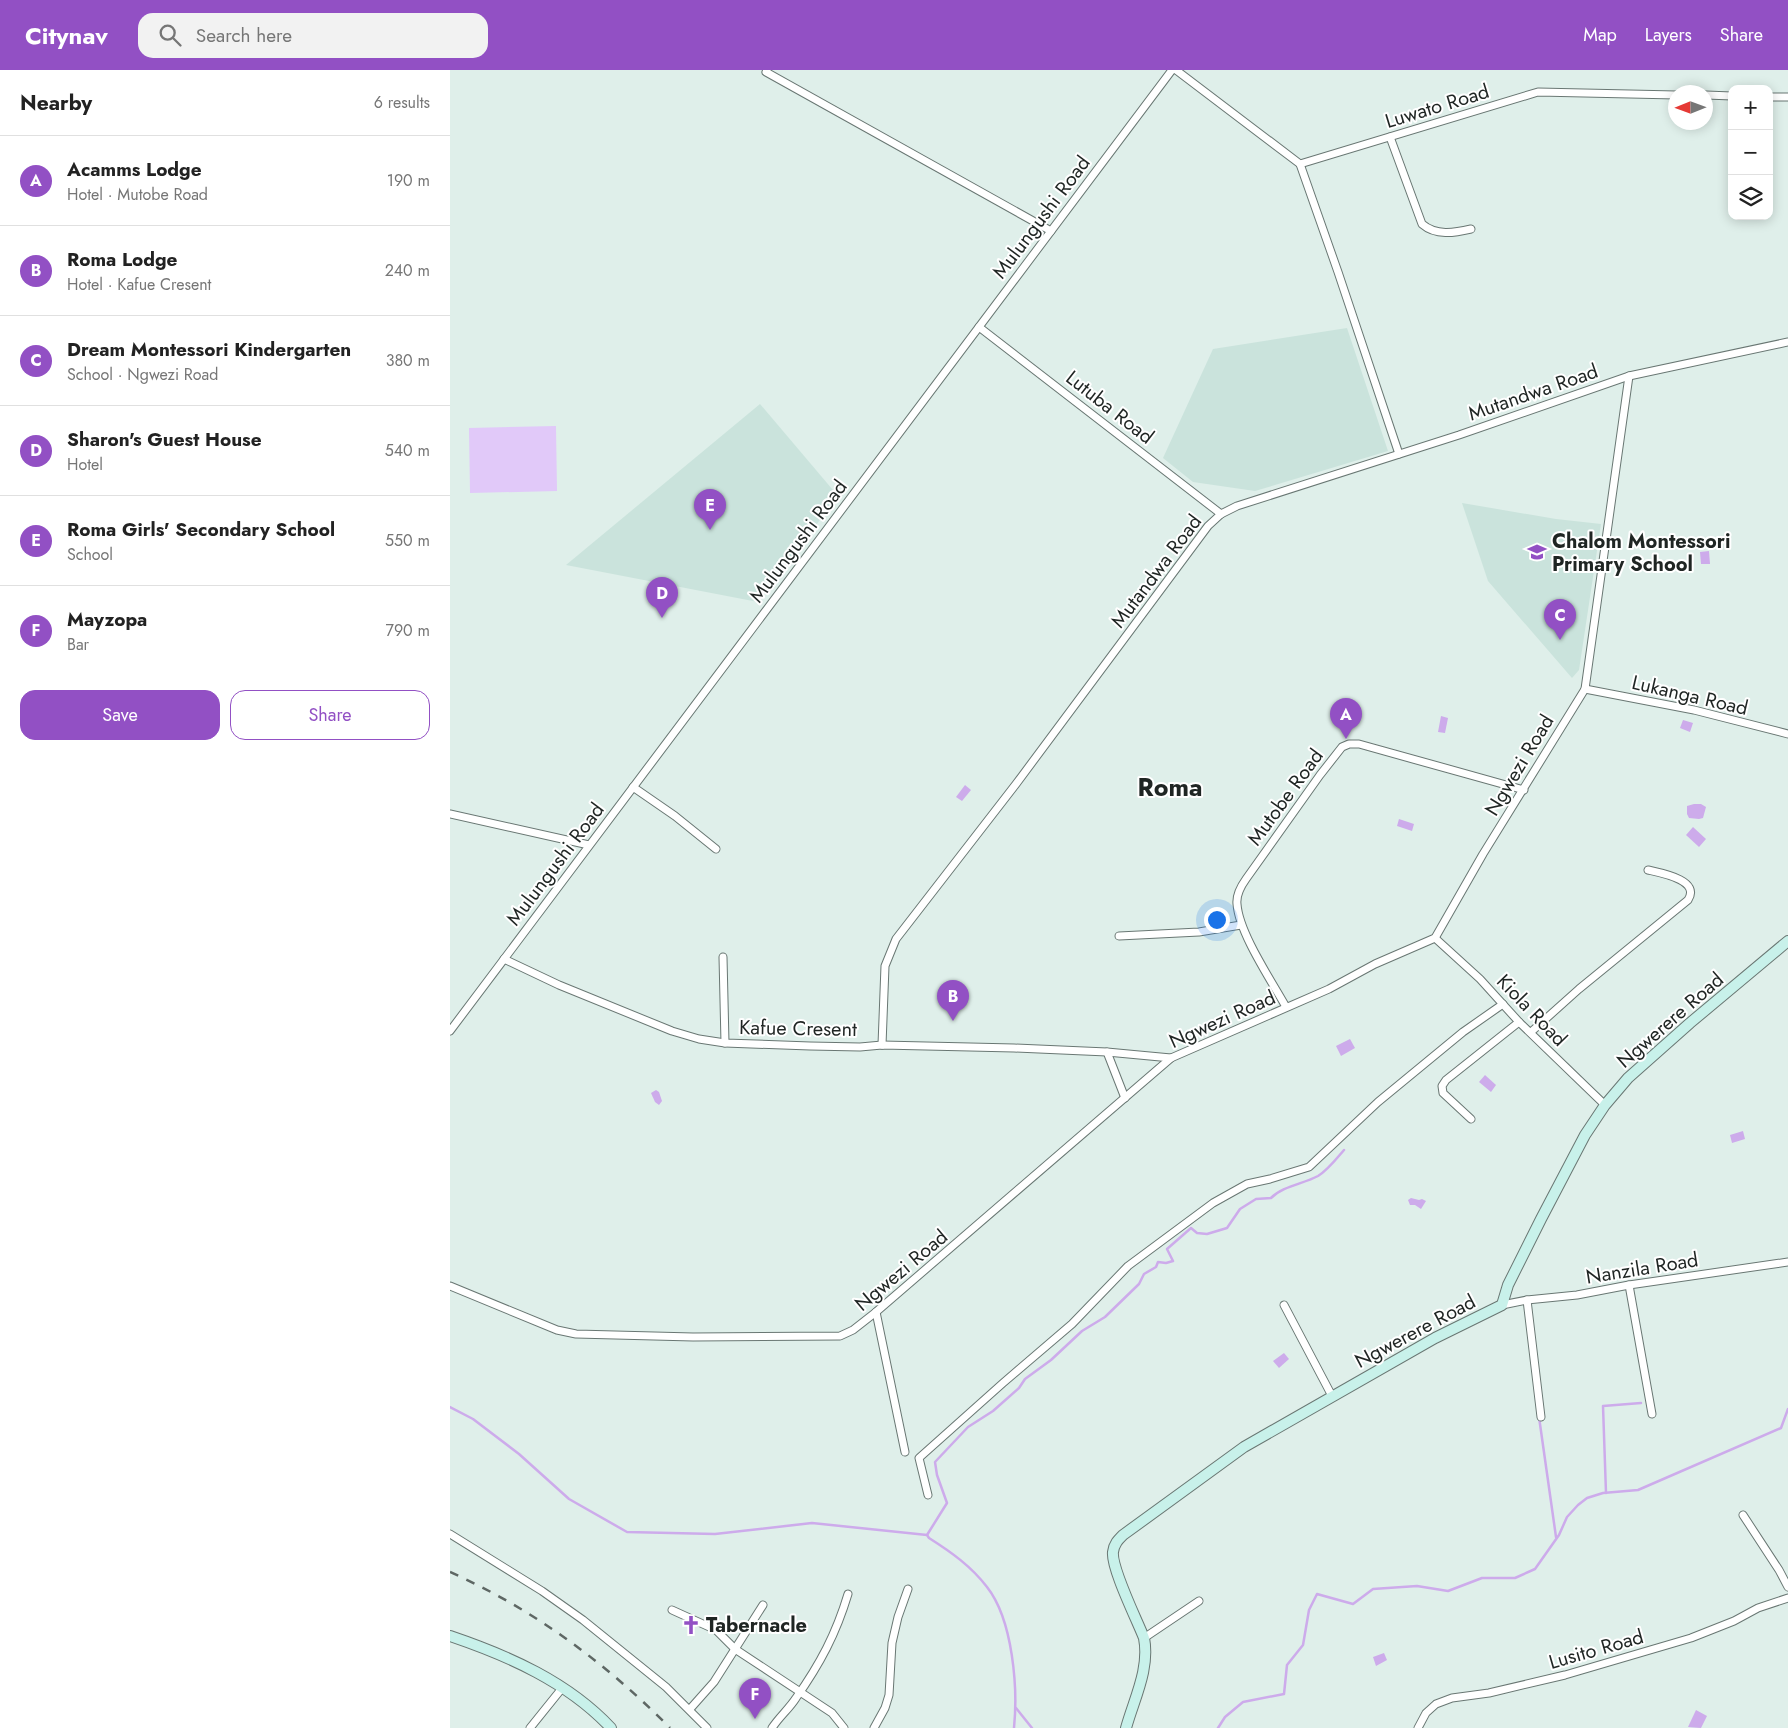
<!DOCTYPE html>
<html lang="en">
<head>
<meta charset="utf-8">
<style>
	body { margin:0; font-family:Jost,sans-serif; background:#f2f2f2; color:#222 }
	.controls { position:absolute; right:15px; top:15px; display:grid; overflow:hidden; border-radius:10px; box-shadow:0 2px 12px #0003 }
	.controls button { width:45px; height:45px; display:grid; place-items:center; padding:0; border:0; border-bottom:1px solid #e0e0e0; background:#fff; color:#222; font:25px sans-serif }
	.compass { position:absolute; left:1218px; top:15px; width:45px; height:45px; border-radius:50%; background:#fff; box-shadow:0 2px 12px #0003; rotate:269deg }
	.you { position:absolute; left:766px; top:849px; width:18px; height:18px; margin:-12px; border:4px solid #fff; border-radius:50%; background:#1a73e8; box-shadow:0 0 0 8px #1a73e833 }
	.badge { display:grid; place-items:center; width:32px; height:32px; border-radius:50%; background:#9250c4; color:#fff; font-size:16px; font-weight:700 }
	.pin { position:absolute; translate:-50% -41px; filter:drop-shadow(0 1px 2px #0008) }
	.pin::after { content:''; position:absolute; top:26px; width:18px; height:15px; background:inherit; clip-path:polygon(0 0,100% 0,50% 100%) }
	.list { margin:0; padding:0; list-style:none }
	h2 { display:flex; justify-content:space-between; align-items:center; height:65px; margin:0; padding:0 20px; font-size:21px }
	h2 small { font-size:16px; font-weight:400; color:#767676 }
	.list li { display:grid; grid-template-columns:32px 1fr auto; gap:15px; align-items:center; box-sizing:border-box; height:90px; padding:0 20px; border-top:1px solid #e0e0e0 }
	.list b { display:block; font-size:19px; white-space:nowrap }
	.list p { margin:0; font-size:16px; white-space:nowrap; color:#767676 }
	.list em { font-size:16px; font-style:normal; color:#767676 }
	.actions { display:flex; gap:10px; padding:15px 20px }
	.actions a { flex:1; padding:11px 0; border:1px solid #9250c4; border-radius:15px; text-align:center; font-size:18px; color:#9250c4 }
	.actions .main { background:#9250c4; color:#fff }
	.icon { flex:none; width:28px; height:28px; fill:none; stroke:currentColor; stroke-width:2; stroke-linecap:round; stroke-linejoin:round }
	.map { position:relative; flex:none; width:1338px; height:1658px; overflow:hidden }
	header { display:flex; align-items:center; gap:30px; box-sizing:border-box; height:70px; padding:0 25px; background:#9250c4; color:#fff }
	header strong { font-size:24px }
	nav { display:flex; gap:28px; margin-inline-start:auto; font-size:18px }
	.search { width:350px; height:45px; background:#f2f2f2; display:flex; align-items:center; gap:12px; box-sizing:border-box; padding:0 18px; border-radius:15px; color:#767676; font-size:19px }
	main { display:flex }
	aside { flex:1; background:#fff }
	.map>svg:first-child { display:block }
	.built { fill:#cae3dc }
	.green { fill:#e1c9f9 }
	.water { fill:#cdabeb }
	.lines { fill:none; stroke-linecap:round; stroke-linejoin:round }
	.stream { stroke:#cdabeb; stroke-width:2.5 }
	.street-casing { stroke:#697773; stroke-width:9 }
	.secondary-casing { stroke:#697773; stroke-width:12 }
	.street { stroke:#fff; stroke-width:7 }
	.secondary { stroke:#c8f1ea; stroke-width:10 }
	.rail { stroke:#5e6764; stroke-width:2.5; stroke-dasharray:9 9; stroke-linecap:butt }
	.labels { text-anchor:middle; stroke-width:4; stroke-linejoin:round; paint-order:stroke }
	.street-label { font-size:20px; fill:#1f2523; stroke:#fff }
	.poi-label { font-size:20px; font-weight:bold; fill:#1f2523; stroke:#fff; text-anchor:start }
	.district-label { font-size:25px; font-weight:bold; fill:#1f2523; stroke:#fff }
</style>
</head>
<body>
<header>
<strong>Citynav</strong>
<div class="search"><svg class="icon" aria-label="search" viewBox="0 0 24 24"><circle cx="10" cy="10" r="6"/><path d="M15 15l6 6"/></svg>Search here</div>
<nav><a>Map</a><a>Layers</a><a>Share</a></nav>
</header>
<main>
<aside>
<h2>Nearby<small>6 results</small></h2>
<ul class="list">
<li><span class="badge">A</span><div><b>Acamms Lodge</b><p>Hotel · Mutobe Road</p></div><em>190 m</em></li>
<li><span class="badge">B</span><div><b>Roma Lodge</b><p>Hotel · Kafue Cresent</p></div><em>240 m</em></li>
<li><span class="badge">C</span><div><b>Dream Montessori Kindergarten</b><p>School · Ngwezi Road</p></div><em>380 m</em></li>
<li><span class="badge">D</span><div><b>Sharon's Guest House</b><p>Hotel</p></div><em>540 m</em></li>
<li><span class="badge">E</span><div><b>Roma Girls' Secondary School</b><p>School</p></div><em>550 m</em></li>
<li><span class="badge">F</span><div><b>Mayzopa</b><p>Bar</p></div><em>790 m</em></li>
</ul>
<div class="actions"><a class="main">Save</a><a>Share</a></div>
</aside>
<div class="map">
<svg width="1338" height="1658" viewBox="0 0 1338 1658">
	<rect width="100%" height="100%" fill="#dfefea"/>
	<!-- built -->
	<g class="built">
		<path d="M897,258L938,381L805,421L743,412L713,388L763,279Z"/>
		<path d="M310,334L388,426L308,532L116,495Z"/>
		<path d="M1012,433L1106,449L1151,454L1129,600L1122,608L1038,511Z"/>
	</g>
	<!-- green -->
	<path class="green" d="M106,356L107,421L20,423L19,358Z"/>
	<!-- water -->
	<g class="water">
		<path d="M1259,481L1260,494H1251L1250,482Z"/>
		<path d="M991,646L998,648L995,663L988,662Z"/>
		<path d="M1233,650L1243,653L1240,662L1230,658Z"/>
		<path d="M515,715L521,720L512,731L506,727Z"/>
		<path d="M1244,734H1251L1256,737L1253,748L1249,749L1239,748L1237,744V736Z"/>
		<path d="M949,749L964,754L962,761L947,756Z"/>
		<path d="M1243,757L1256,769L1249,777L1236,765Z"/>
		<path d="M900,969L905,978L891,986L886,976Z"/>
		<path d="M1035,1005L1046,1015L1041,1022L1029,1012Z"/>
		<path d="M206,1020L209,1022L212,1031L209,1035L205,1032L201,1023Z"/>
		<path d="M1293,1061L1295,1069L1282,1073L1280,1065Z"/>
		<path d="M961,1128L969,1130L972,1129L976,1131L971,1139L965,1135H960L958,1130Z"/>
		<path d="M834,1283L839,1289L829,1298L823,1291Z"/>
		<path d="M934,1583L937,1590L926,1596L923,1587Z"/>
		<path d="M1246,1640L1257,1646L1251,1658L1238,1657Z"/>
	</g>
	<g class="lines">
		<!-- stream -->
		<g class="stream">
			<path d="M0,1337L23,1349L69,1384L119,1429L177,1462L265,1464L362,1453L477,1465L479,1468C501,1482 521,1496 537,1517C563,1550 568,1618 564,1658"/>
			<path d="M1089,1347L1106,1467"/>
			<path d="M1156,1423L1153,1336L1191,1333"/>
			<path d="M477,1465L497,1433L487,1405L485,1392L518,1357L543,1341L569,1318L575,1309L601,1290L632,1261L655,1247L689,1214L694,1204L706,1197L708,1192L716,1193L723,1191L717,1179L741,1158L747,1163L757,1164L777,1158L790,1139L806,1129L821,1128C833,1116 853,1114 868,1106C878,1100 887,1088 894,1080"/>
			<path d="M566,1638L582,1658"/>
			<path d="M768,1658L775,1647L793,1632L834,1624L837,1595L853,1575L859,1540L867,1524L903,1534L923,1519L967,1516L998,1521L1032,1508H1065L1085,1499L1109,1465L1117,1447L1128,1435L1137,1428L1153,1423L1188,1420L1331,1358L1338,1339"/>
		</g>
		<!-- street casing -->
		<g class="street-casing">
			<g id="street">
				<path d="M317,0L316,2L601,161"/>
				<path d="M726,0L850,94L888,202L949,384"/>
				<path d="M1256,25L1282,26"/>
				<path d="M1319,27H1338"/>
				<path d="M940,67L972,154C986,166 1004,163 1021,159"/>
				<path d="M850,94L1088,22L1226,25"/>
				<path d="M529,257L771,444"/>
				<path d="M1135,619L1244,640L1338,664"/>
				<path d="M183,717L225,746L266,779"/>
				<path d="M0,744L139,775"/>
				<path d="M669,866L749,862L791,855"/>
				<path d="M985,868L1030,909L1069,952L1155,1035"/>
				<path d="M273,887L275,973"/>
				<path d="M54,889L109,915L222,961L249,969L275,973L360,976L410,977L432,975L564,978L657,982L721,988"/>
				<path d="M836,937C821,910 789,863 787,834C786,825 791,816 796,809L870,705L892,677L899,674H909L1074,720"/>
				<path d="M0,961L722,0"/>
				<path d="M1081,962L1129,919L1238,830C1251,810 1211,803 1198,800"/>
				<path d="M432,975L435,896L446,869L566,714L758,456L771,444L787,436L1009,365L1179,306L1338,272"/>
				<path d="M657,982L675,1028"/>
				<path d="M1021,1049L993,1023L992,1016L996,1010L1069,952"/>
				<path d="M1179,1215L1202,1344"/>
				<path d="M0,1216L107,1260L126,1264L243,1267L390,1266L403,1260L426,1242L721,988L879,919L925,894L985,868L1033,784L1135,619L1179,306"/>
				<path d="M1077,1230L1091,1347"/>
				<path d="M834,1235L882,1326"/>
				<path d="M1052,1235L1077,1230L1127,1225L1179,1215L1338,1192"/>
				<path d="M426,1242L455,1382"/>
				<path d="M478,1425L469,1388L553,1313L622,1254L678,1196L763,1133L797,1114L820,1109L859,1097L928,1032L1013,962L1053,934"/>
				<path d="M1293,1445L1329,1500L1338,1517"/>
				<path d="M0,1464L92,1521L133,1550L216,1617L257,1658"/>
				<path d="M222,1540L266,1560L285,1579L382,1643L394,1658"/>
				<path d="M694,1568L749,1531"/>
				<path d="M240,1639L264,1612L313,1535"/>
				<path d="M80,1658L113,1617"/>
				<path d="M322,1658C329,1647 339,1639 346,1628C370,1594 386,1564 398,1524"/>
				<path d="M424,1658L435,1638L439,1625L442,1573L448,1547L458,1519"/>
				<path d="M968,1658L976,1643L986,1634L1002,1628L1039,1623L1115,1605L1241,1568L1284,1551L1308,1538L1338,1528"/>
			</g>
		</g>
		<!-- secondary casing -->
		<g class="secondary-casing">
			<g id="secondary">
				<path d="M0,1566C59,1586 118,1612 161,1658"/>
				<path d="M676,1658C684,1629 700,1599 694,1568C687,1550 661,1498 663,1482C664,1474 668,1470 673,1465L794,1377L985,1268L1052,1235L1058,1215L1091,1149L1135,1065L1155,1035L1178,1008L1240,953L1338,871"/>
			</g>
		</g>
		<!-- street -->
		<use href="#street" class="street"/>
		<!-- secondary -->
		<use href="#secondary" class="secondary"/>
		<!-- rail -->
		<path class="rail" d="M0,1502C83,1539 156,1593 220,1658"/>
	</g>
	<!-- icons -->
	<defs>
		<g id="school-bare" transform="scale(1.5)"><path d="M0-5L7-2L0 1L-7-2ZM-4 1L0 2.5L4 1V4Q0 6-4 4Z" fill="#9250c4" stroke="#fff" stroke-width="2.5" paint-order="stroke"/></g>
		<g id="church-bare" transform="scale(1.5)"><path d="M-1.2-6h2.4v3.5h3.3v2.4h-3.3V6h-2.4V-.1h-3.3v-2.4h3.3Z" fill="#9250c4" stroke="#fff" stroke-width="2.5" paint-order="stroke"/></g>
	</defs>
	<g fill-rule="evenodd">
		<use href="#school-bare" x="1087" y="482"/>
		<use href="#church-bare" x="241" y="1555"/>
	</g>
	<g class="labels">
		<!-- street labels -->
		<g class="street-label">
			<text transform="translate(987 36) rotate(-17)" y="7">Luwato Road</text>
			<text transform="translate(591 147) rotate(-53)" y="7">Mulungushi Road</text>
			<text transform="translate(1083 322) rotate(-19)" y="7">Mutandwa Road</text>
			<text transform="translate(660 337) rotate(38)" y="7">Lutuba Road</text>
			<text transform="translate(348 471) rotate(-53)" y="7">Mulungushi Road</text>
			<text transform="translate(706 501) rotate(-53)" y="7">Mutandwa Road</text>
			<text transform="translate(1240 625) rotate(13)" y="7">Lukanga Road</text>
			<text transform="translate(1069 695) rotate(-59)" y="7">Ngwezi Road</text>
			<text transform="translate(835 727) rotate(-54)" y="7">Mutobe Road</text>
			<text transform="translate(105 794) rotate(-53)" y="7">Mulungushi Road</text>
			<text transform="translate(1082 940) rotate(46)" y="7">Kiola Road</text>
			<text transform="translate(772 949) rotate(-24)" y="7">Ngwezi Road</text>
			<text transform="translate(1220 950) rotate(-41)" y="7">Ngwerere Road</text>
			<text transform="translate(348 958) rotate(1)" y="7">Kafue Cresent</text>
			<text transform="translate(1192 1198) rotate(-9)" y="7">Nanzila Road</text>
			<text transform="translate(451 1200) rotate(-40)" y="7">Ngwezi Road</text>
			<text transform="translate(965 1261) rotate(-28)" y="7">Ngwerere Road</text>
			<text transform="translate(1146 1579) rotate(-16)" y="7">Lusito Road</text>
		</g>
		<!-- poi labels -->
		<g class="poi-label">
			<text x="1102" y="478">Chalom Montessori<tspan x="1102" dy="23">Primary School</tspan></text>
			<text x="256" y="1562">Tabernacle</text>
		</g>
		<!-- district labels -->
		<g class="district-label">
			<text x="720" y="726">Roma</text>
		</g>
	</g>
</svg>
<div class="controls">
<button>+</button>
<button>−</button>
<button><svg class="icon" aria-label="layers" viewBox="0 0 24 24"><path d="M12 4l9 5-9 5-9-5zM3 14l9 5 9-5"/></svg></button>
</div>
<svg class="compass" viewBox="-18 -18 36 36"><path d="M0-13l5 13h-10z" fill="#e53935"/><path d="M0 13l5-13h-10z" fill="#767676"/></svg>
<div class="you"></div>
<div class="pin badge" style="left:896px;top:669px">A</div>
<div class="pin badge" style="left:503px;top:951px">B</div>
<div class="pin badge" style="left:1110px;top:570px">C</div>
<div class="pin badge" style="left:212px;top:548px">D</div>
<div class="pin badge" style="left:260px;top:460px">E</div>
<div class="pin badge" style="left:305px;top:1649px">F</div>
</div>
</main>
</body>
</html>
